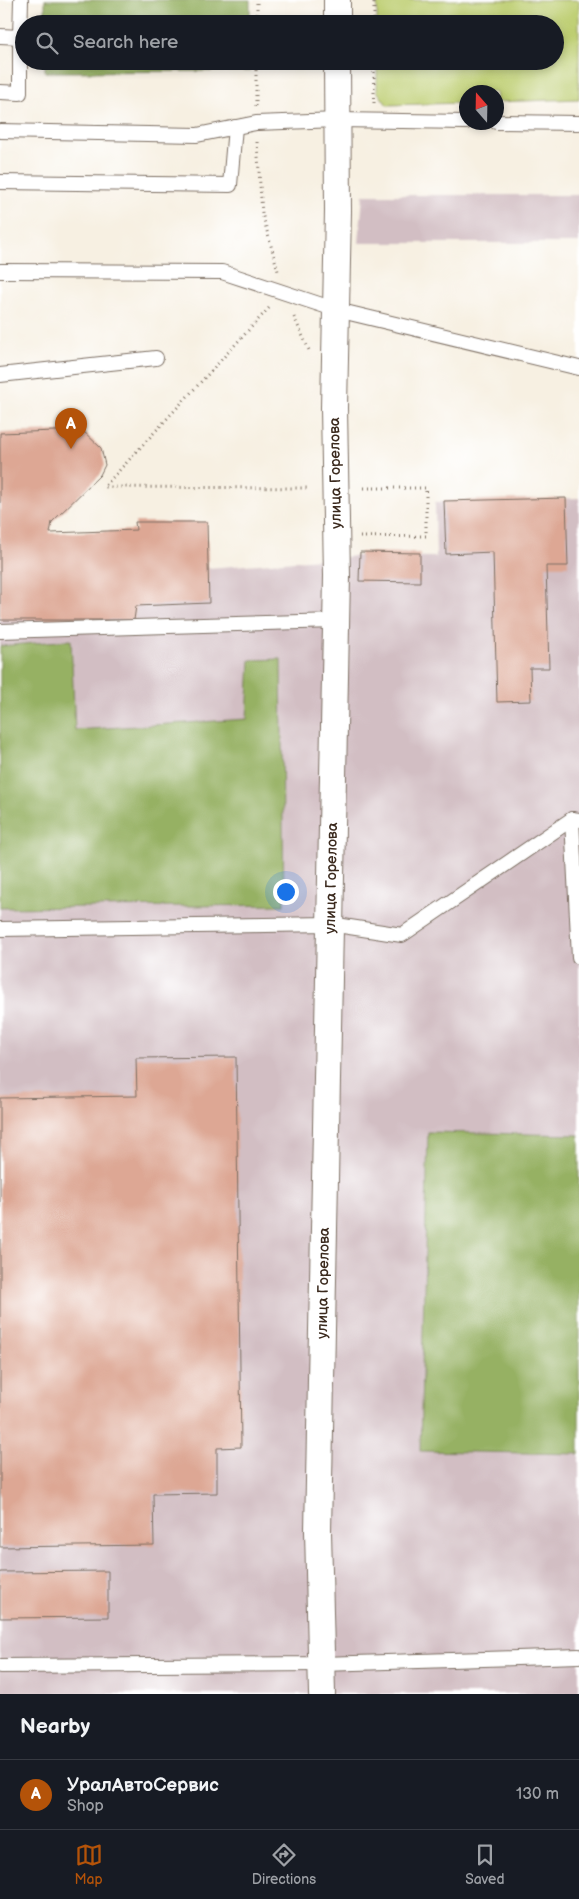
<!DOCTYPE html>
<html lang="en">
<head>
<meta charset="utf-8">
<style>
	body { margin:0; font-family:"Balsamiq Sans",sans-serif; background:#242831; color:#f1f3f6 }
	.compass { position:absolute; left:459px; top:85px; width:45px; height:45px; border-radius:50%; background:#171b24; box-shadow:0 2px 8px #0003; rotate:340deg }
	.you { position:absolute; left:285px; top:891px; width:18px; height:18px; margin:-12px; border:4px solid #fff; border-radius:50%; background:#1a73e8; box-shadow:0 0 0 8px #1a73e833 }
	.badge { display:grid; place-items:center; width:32px; height:32px; border-radius:50%; background:#b45309; color:#fff; font-size:16px; font-weight:700 }
	.pin { position:absolute; translate:-50% -41px; filter:drop-shadow(0 1px 2px #0008) }
	.pin::after { content:''; position:absolute; top:26px; width:18px; height:15px; background:inherit; clip-path:polygon(0 0,100% 0,50% 100%) }
	.list { margin:0; padding:0; list-style:none }
	h2 { display:flex; justify-content:space-between; align-items:center; height:65px; margin:0; padding:0 20px; font-size:21px }
	h2 small { font-size:16px; font-weight:400; color:#9ea1a6 }
	.list li { display:grid; grid-template-columns:32px 1fr auto; gap:15px; align-items:center; box-sizing:border-box; height:70px; padding:0 20px; border-top:1px solid #363941 }
	.list b { display:block; font-size:19px; white-space:nowrap }
	.list p { margin:0; font-size:16px; white-space:nowrap; color:#9ea1a6 }
	.list em { font-size:16px; font-style:normal; color:#9ea1a6 }
	.icon { flex:none; width:28px; height:28px; fill:none; stroke:currentColor; stroke-width:2; stroke-linecap:round; stroke-linejoin:round }
	.map { position:relative; flex:none; width:579px; height:1694px; overflow:hidden }
	.search { position:absolute; background:#171b24; box-shadow:0 2px 8px #0003; left:15px; right:15px; top:15px; height:55px; display:flex; align-items:center; gap:12px; box-sizing:border-box; padding:0 18px; border-radius:28px; color:#9ea1a6; font-size:19px }
	.sheet { height:135px; background:#171b24 }
	nav { display:flex; justify-content:space-around; align-items:center; box-sizing:border-box; height:70px; border-top:1px solid #363941; background:#171b24; font-size:14px; color:#9ea1a6 }
	nav a { display:grid; justify-items:center; gap:2px }
	nav .on { color:#b45309 }
	.map>svg:first-child { display:block }
	.industrial { fill:#d2bec3 }
	.green { fill:#bdce71; stroke:#7c7c48 }
	.forest { fill:#96b163; stroke:#686e40 }
	.building { fill:#dda794 }
	.lines { fill:none; stroke-linecap:round; stroke-linejoin:round }
	.service-casing { stroke:#7d6f63; stroke-width:16 }
	.minor-casing { stroke:#7d6f63; stroke-width:28 }
	.path { stroke:#7d6f63; stroke-width:3; stroke-dasharray:1 4; stroke-linecap:butt }
	.service { stroke:#fff; stroke-width:14 }
	.minor { stroke:#fff; stroke-width:26 }
	.labels { text-anchor:middle; stroke-width:4.5; stroke-linejoin:round; paint-order:stroke }
	.street-label { font-size:15px; fill:#3b2a1e; stroke:#fff }
</style>
</head>
<body>
<div class="map">
<svg width="579" height="1694" viewBox="0 0 579 1694">
	<rect width="100%" height="100%" fill="#fff"/>
	<filter id="ink" filterUnits="userSpaceOnUse"><feTurbulence type="fractalNoise" baseFrequency=".02" numOctaves="2"/><feDisplacementMap in="SourceGraphic" scale="10" xChannelSelector="R" yChannelSelector="G"/><feConvolveMatrix kernelMatrix="1 2 1 2 8 2 1 2 1" color-interpolation-filters="sRGB"/></filter>
	<filter id="wash" filterUnits="userSpaceOnUse"><feTurbulence type="fractalNoise" baseFrequency=".0096" numOctaves="4" result="noise"/><feDisplacementMap in="SourceGraphic" scale="20" xChannelSelector="R" yChannelSelector="G"/><feGaussianBlur stdDeviation="1.12" result="paint"/><feColorMatrix in="noise" values="0 0 0 0 0 0 0 0 0 0 0 0 0 0 0 0 0 1.4 0 .05"/><feComposite in="paint" operator="in"/></filter>
	<g filter="url(#wash)">
		<rect width="100%" height="100%" fill="#f7f0e2"/>
		<!-- industrial -->
		<g class="industrial">
			<path d="M363,195H579V243H359Z"/>
			<path d="M579,498V1694H0V585L357,556L436,557L435,502Z"/>
		</g>
		<!-- green -->
		<path class="green" d="M377,0H579V99L497,102L496,92H466V103L387,105L377,91V61H555V24H377Z"/>
		<!-- forest -->
		<g class="forest">
			<rect x="45" y="0" width="205" height="24"/>
			<path d="M45,61H250V71L45,72Z"/>
			<path d="M71,640L75,730L247,719L250,660L281,659L284,905L0,908V646Z"/>
			<path d="M428,1132L579,1135V1454L420,1451Z"/>
		</g>
		<g id="blocks">
			<!-- building -->
			<g class="building">
				<path d="M82,430L101,448L105,465L100,475L52,522L50,533L136,530L135,522H207L209,603L136,606L134,620H0V433Z"/>
				<path d="M566,498L568,566H546L549,668H530L531,701L497,702L493,552L446,554L444,501Z"/>
				<path d="M360,552L420,553V582L359,581Z"/>
				<path d="M236,1057L241,1447L217,1448V1493L153,1494L154,1545L0,1547V1098L137,1096L136,1058Z"/>
				<path d="M108,1571V1617L0,1618V1572Z"/>
			</g>
		</g>
	</g>
	<g filter="url(#ink)">
		<use href="#blocks" fill-opacity="0" stroke="#7d6f63" stroke-width="1"/>
		<g class="lines">
			<!-- service casing -->
			<g class="service-casing">
				<g id="service">
					<path d="M0,36L20,37L21,0"/>
					<path d="M0,92L20,93V37"/>
					<path d="M496,122L579,123"/>
					<path d="M0,131L197,135L256,123L338,120L466,122"/>
					<path d="M0,182L230,185L235,127"/>
					<path d="M0,271L222,272L337,310L579,368"/>
					<path d="M0,375L156,358"/>
					<path d="M0,631L336,621"/>
					<path d="M572,819L579,957"/>
					<path d="M0,929L330,924L402,935L572,819L579,820"/>
					<path d="M0,1666L322,1664L579,1656"/>
				</g>
			</g>
			<!-- minor casing -->
			<g class="minor-casing">
				<g id="minor">
					<path d="M337,0V24"/>
					<path id="s1" d="M322,1694L318,1531L337,576L334,408L338,211L337,61"/>
				</g>
			</g>
			<!-- path -->
			<g class="path">
				<path d="M257,24V0"/>
				<path d="M374,24V0"/>
				<path d="M374,103V61"/>
				<path d="M256,106V61"/>
				<path d="M257,142L262,213L278,271"/>
				<path d="M269,308L104,487L310,488"/>
				<path d="M294,317L309,350"/>
				<path d="M360,537L426,536V488H361"/>
			</g>
			<!-- service -->
			<use href="#service" class="service"/>
			<!-- minor -->
			<use href="#minor" class="minor"/>
		</g>
	</g>
	<g class="labels">
		<!-- street labels -->
		<g class="street-label">
			<text transform="translate(335 473) rotate(-91)" y="5">улица Горелова</text>
			<text dy="5" stroke="none"><textPath href="#s1" startOffset="816">улица Горелова</textPath></text>
			<text dy="5" stroke="none"><textPath href="#s1" startOffset="411">улица Горелова</textPath></text>
		</g>
	</g>
</svg>
<svg class="compass" viewBox="-18 -18 36 36"><path d="M0-13l5 13h-10z" fill="#e53935"/><path d="M0 13l5-13h-10z" fill="#9ea1a6"/></svg>
<div class="you"></div>
<div class="pin badge" style="left:71px;top:449px">A</div>
<div class="search"><svg class="icon" aria-label="search" viewBox="0 0 24 24"><circle cx="10" cy="10" r="6"/><path d="M15 15l6 6"/></svg>Search here</div>
</div>
<section class="sheet">
<h2>Nearby<small></small></h2>
<ul class="list">
<li><span class="badge">A</span><div><b>УралАвтоСервис</b><p>Shop</p></div><em>130 m</em></li>
</ul>
</section>
<nav>
<a class="on"><svg class="icon" aria-label="map" viewBox="0 0 24 24"><path d="M3 6l6-2 6 2 6-2v14l-6 2-6-2-6 2zM9 4v14M15 6v14"/></svg>Map</a>
<a><svg class="icon" aria-label="directions" viewBox="0 0 24 24"><path d="M12 3l9 9-9 9-9-9zM9 14v-3h6M13 9l2 2-2 2"/></svg>Directions</a>
<a><svg class="icon" aria-label="saved" viewBox="0 0 24 24"><path d="M7 4h10v16l-5-4-5 4z"/></svg>Saved</a>
</nav>
</body>
</html>
